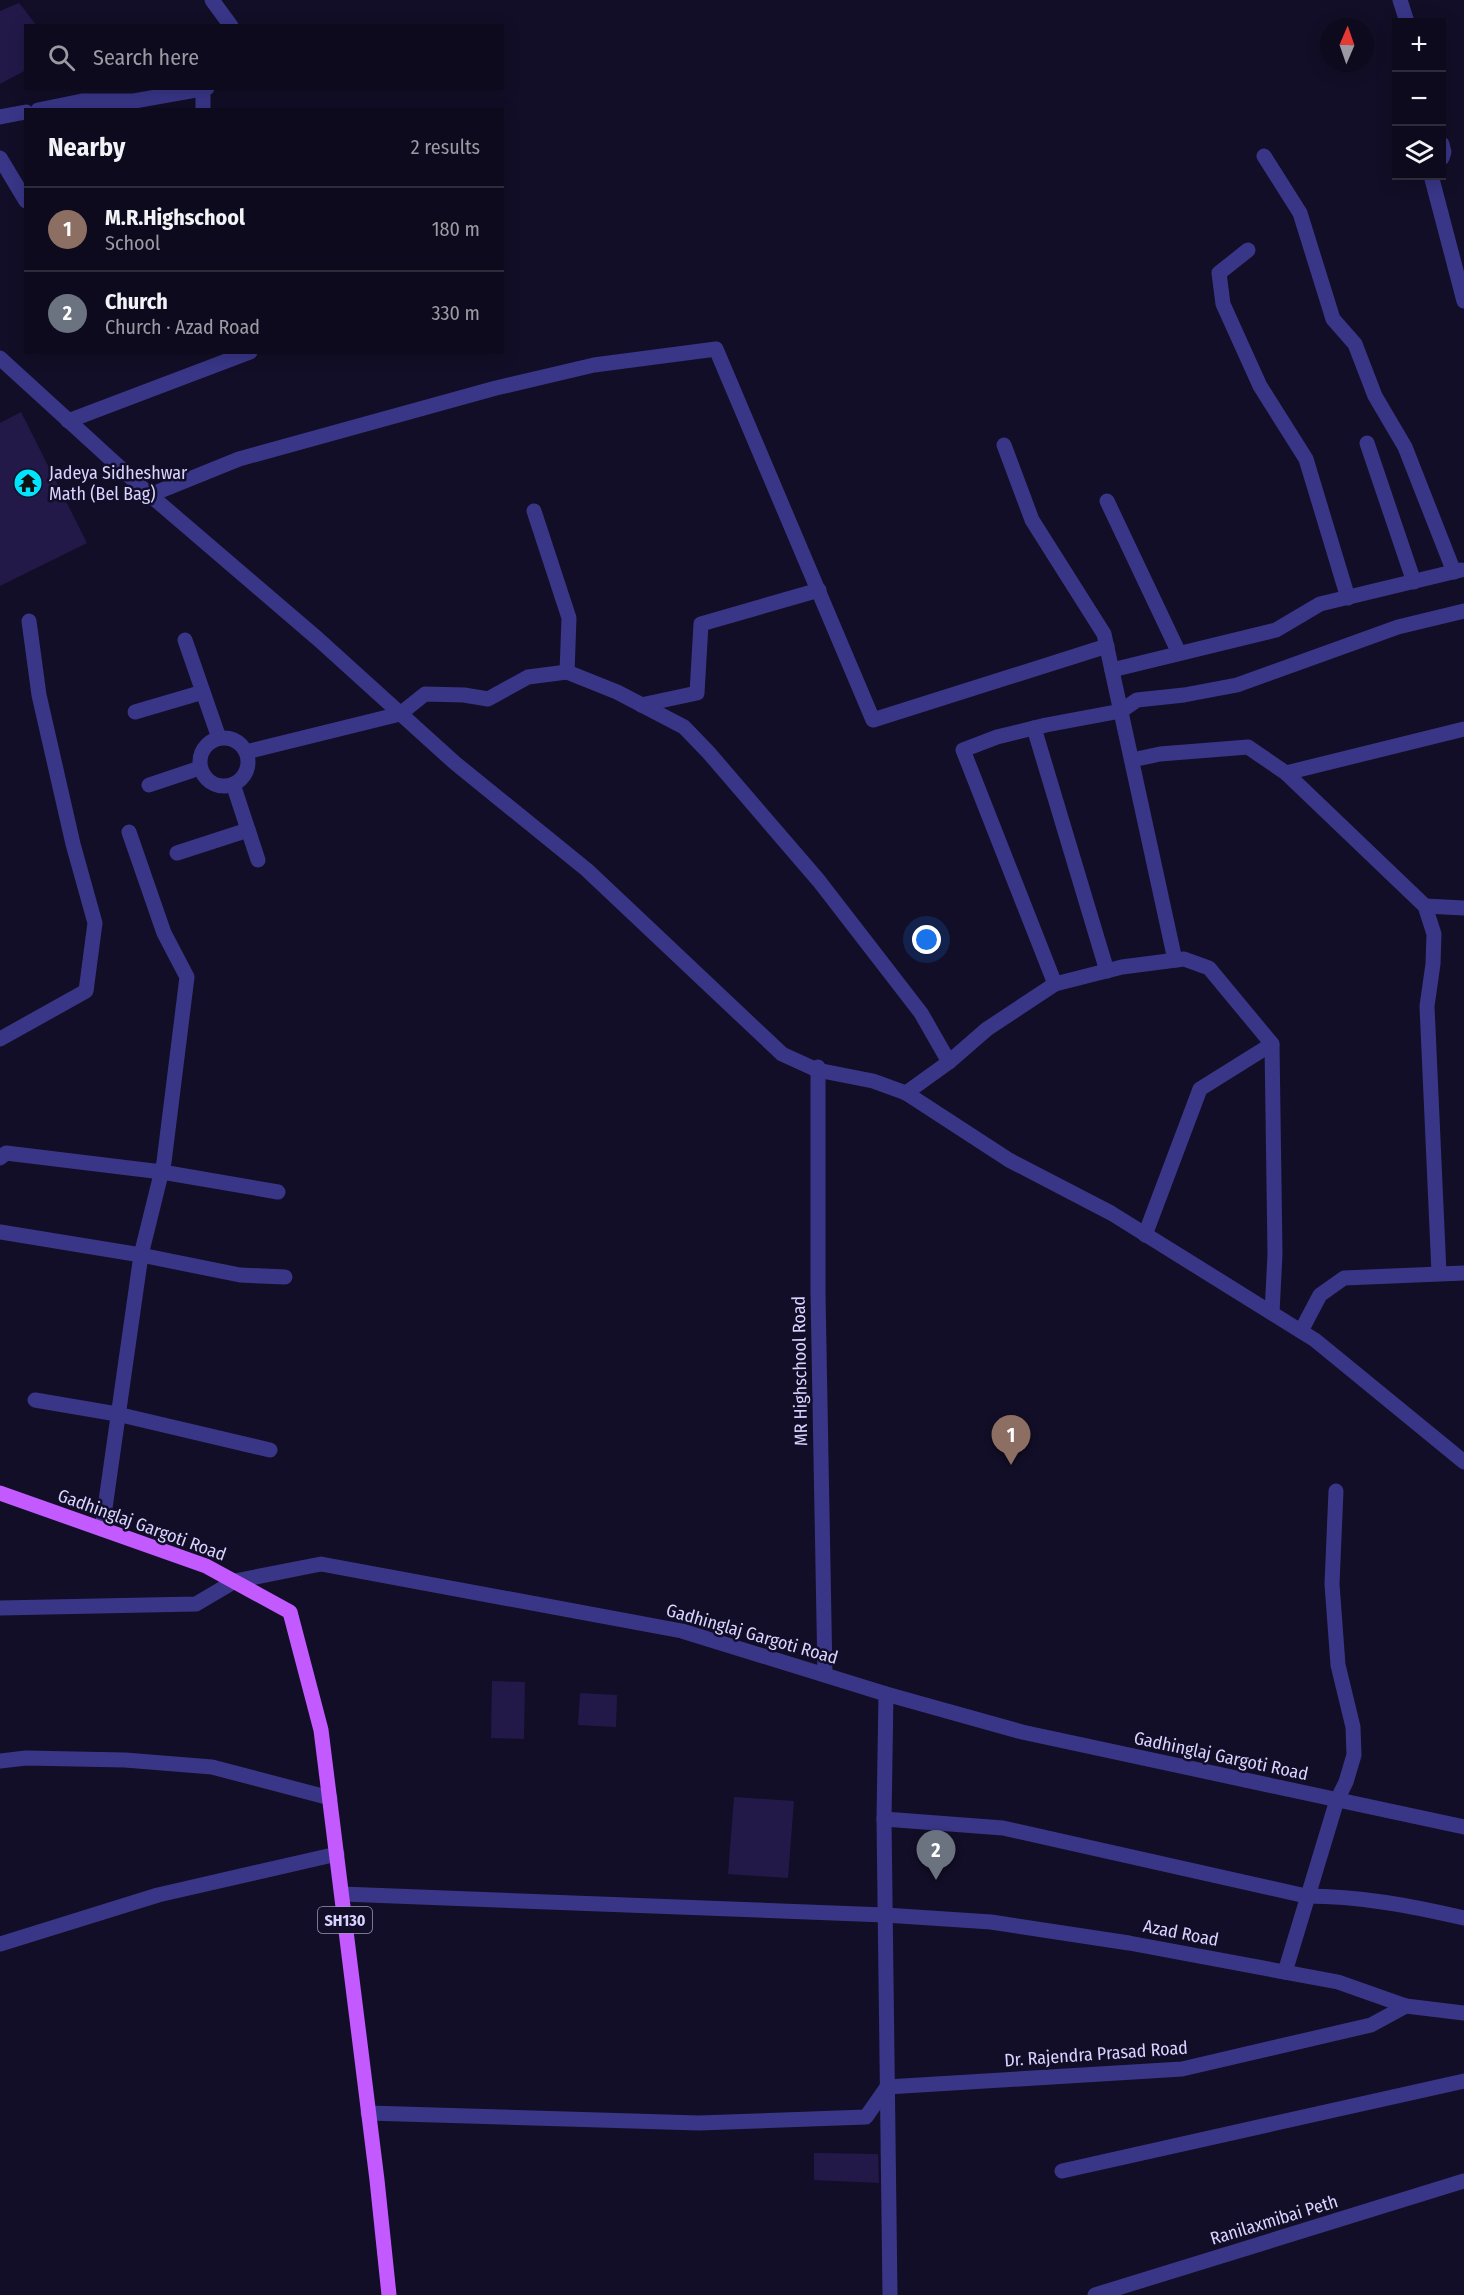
<!DOCTYPE html>
<html lang="en">
<head>
<meta charset="utf-8">
<style>
	body { margin:0; font-family:"Fira Sans Condensed",sans-serif; background:#1c182a; color:#f1f3f6 }
	.controls { position:absolute; right:18px; top:18px; display:grid; overflow:hidden; border-radius:0px; box-shadow:0 3px 15px #0003 }
	.controls button { width:54px; height:54px; display:grid; place-items:center; padding:0; border:0; border-bottom:2px solid #2e2b3b; background:#0e0a1d; color:#f1f3f6; font:30px sans-serif }
	.compass { position:absolute; left:1320px; top:18px; width:54px; height:54px; border-radius:50%; background:#0e0a1d; box-shadow:0 3px 15px #0003; rotate:2deg }
	.you { position:absolute; left:927px; top:940px; width:21px; height:21px; margin:-15px; border:4px solid #fff; border-radius:50%; background:#1a73e8; box-shadow:0 0 0 9px #1a73e833 }
	.badge { display:grid; place-items:center; width:39px; height:39px; border-radius:50%; background:#00e4fe; color:#fff; font-size:20px; font-weight:700 }
	.pin { position:absolute; translate:-50% -50px; filter:drop-shadow(0 2px 3px #0008) }
	.pin::after { content:''; position:absolute; top:32px; width:21px; height:18px; background:inherit; clip-path:polygon(0 0,100% 0,50% 100%) }
	.list { margin:0; padding:0; list-style:none }
	h2 { display:flex; justify-content:space-between; align-items:center; height:78px; margin:0; padding:0 24px; font-size:26px }
	h2 small { font-size:20px; font-weight:400; color:#9b9aa4 }
	.list li { display:grid; grid-template-columns:39px 1fr auto; gap:18px; align-items:center; box-sizing:border-box; height:84px; padding:0 24px; border-top:2px solid #2e2b3b }
	.list b { display:block; font-size:22px; white-space:nowrap }
	.list p { margin:0; font-size:20px; white-space:nowrap; color:#9b9aa4 }
	.list em { font-size:20px; font-style:normal; color:#9b9aa4 }
	.icon { flex:none; width:33px; height:33px; fill:none; stroke:currentColor; stroke-width:2; stroke-linecap:round; stroke-linejoin:round }
	.map { position:relative; flex:none; width:1464px; height:2295px; overflow:hidden }
	.search { position:absolute; background:#0e0a1d; box-shadow:0 3px 15px #0003; left:24px; top:24px; width:480px; height:66px; display:flex; align-items:center; gap:15px; box-sizing:border-box; padding:0 21px; border-radius:0px; color:#9b9aa4; font-size:22px }
	.panel { position:absolute; background:#0e0a1d; box-shadow:0 3px 15px #0003; left:24px; top:108px; width:480px; height:246px; border-radius:0px }
	.map>svg:first-child { display:block }
	.building { fill:#221949 }
	.lines { fill:none; stroke-linecap:round; stroke-linejoin:round }
	.minor { stroke:#393688; stroke-width:15 }
	.tertiary { stroke:#393688; stroke-width:15 }
	.primary { stroke:#c25aff; stroke-width:15 }
	.labels { text-anchor:middle; stroke-width:5; stroke-linejoin:round; paint-order:stroke }
	.shield { fill:#120e27; stroke:#9d98be; stroke-width:1.5 }
	.shield-label { font-size:16px; font-weight:bold; fill:#d8d3ff }
	.poi-label { font-size:18px; fill:#d8d3ff; stroke:#120e27; text-anchor:start }
	.street-label { font-size:18px; fill:#d8d3ff; stroke:#120e27 }
</style>
</head>
<body>
<div class="map">
<svg width="1464" height="2295" viewBox="0 0 1464 2295">
	<rect width="100%" height="100%" fill="#120e27"/>
	<!-- building -->
	<g class="building">
		<path d="M19,3L37,26H26V70L0,84V11Z"/>
		<path d="M21,412L87,543L0,586V423Z"/>
		<path d="M492,1681L525,1682L524,1739L491,1738Z"/>
		<path d="M580,1693L617,1695L616,1727L578,1725Z"/>
		<path d="M734,1797L794,1801L788,1878L728,1874Z"/>
		<path d="M814,2153L878,2154L879,2183L814,2180Z"/>
	</g>
	<g class="lines">
		<!-- minor -->
		<g class="minor">
			<path d="M212,0L231,26"/>
			<path d="M1400,0L1407,22"/>
			<path d="M203,89V110"/>
			<path d="M38,110L82,101H134L207,88"/>
			<path d="M0,117L26,112"/>
			<path d="M1442,144L1444,152L1442,158"/>
			<path d="M1264,156L1300,213L1333,319L1355,344L1375,396L1405,447L1454,572"/>
			<path d="M0,158L26,201"/>
			<path d="M1434,176L1432,179L1464,301"/>
			<path d="M1248,250L1219,273L1223,304L1260,386L1306,459L1348,598"/>
			<path d="M68,421L250,352"/>
			<path d="M1367,443L1414,582"/>
			<path d="M1004,445L1032,520L1104,634L1175,960"/>
			<path d="M150,495L239,459L496,388L594,365L716,349L873,720L1107,646"/>
			<path d="M1107,501L1179,653"/>
			<path d="M534,511L569,618L567,672"/>
			<path d="M185,640L219,738"/>
			<path d="M1112,670L1276,630L1320,604L1461,570"/>
			<path d="M641,705L697,693L701,624L819,590"/>
			<path d="M135,712L203,692"/>
			<path d="M1034,728L1107,971"/>
			<circle cx="224" cy="762" r="24"/>
			<path d="M246,752L400,714L425,694L464,695L488,699L528,677L567,672L617,692L684,727L709,753L819,881L921,1013L949,1062"/>
			<path d="M1132,760L1160,754L1248,747L1286,773L1425,906L1434,934L1433,964L1427,1006L1439,1273"/>
			<path d="M1286,773L1464,729"/>
			<path d="M233,784L258,860"/>
			<path d="M149,785L200,768"/>
			<path d="M177,853L248,830"/>
			<path d="M1425,906L1464,908"/>
			<path d="M1055,984L963,750L997,737L1046,725L1121,711L1137,700L1184,695L1237,685L1398,627L1464,611"/>
			<path d="M0,1039L86,991L95,923L73,844L39,695L29,621"/>
			<path d="M818,1067V1294L825,1675"/>
			<path d="M906,1093L949,1062L987,1029L1055,984L1122,967L1184,959L1209,968L1272,1044L1200,1089L1145,1235"/>
			<path d="M0,1158L6,1153L162,1172L278,1192"/>
			<path d="M0,1232L141,1255L240,1275L285,1277"/>
			<path d="M1272,1313L1275,1254L1272,1044"/>
			<path d="M1301,1331L1320,1295L1344,1278L1464,1273"/>
			<path d="M35,1400L117,1414L270,1450"/>
			<path d="M102,1529L141,1255L164,1162L187,977L164,933L129,832"/>
			<path d="M0,1608L196,1604L235,1581"/>
			<path d="M886,1694L884,1819L890,2295"/>
			<path d="M0,1761L26,1758L125,1760L212,1767L330,1798"/>
			<path d="M884,1819L1003,1828L1306,1896C1360,1896 1412,1906 1464,1918"/>
			<path d="M342,1894L885,1915L991,1922L1129,1943L1338,1982L1406,2006L1464,2013"/>
			<path d="M0,1944L158,1895L337,1854"/>
			<path d="M1285,1972L1337,1800L1346,1782L1354,1755L1353,1727L1338,1665L1332,1584L1336,1491"/>
			<path d="M368,2113L699,2123L866,2117L887,2087L1182,2069L1371,2025L1406,2006"/>
			<path d="M1062,2171L1464,2081"/>
			<path d="M1095,2295L1464,2181"/>
		</g>
		<!-- tertiary -->
		<g class="tertiary">
			<path d="M0,358L150,495L318,639L455,763L587,870L782,1054L817,1070L873,1081L906,1093L1009,1160L1111,1213L1315,1340L1464,1462"/>
			<path d="M235,1581L321,1564L682,1631L886,1694L1022,1732L1464,1827"/>
		</g>
		<!-- primary -->
		<path class="primary" d="M0,1493L206,1566L290,1612L321,1730L377,2180L389,2295"/>
	</g>
	<!-- icons -->
	<defs>
		<g id="temple-disc" transform="scale(1.5)"><circle r="9.5" fill="#00e4fe" stroke="#120e27"/><path d="M0-6L5-2H3V0L6.5 2.5H4V6H1.5V3h-3V6H-4V2.5H-6.5L-3 0V-2H-5Z" fill="#111"/></g>
	</defs>
	<g fill-rule="evenodd">
		<use href="#temple-disc" x="28" y="483"/>
	</g>
	<g class="labels">
		<!-- shield labels -->
		<rect class="shield" x="318" y="1907" width="54" height="26" rx="4.5"/>
		<g class="shield-label">
			<text x="345" y="1926">SH130</text>
		</g>
		<!-- poi labels -->
		<g class="poi-label">
			<text x="49" y="479">Jadeya Sidheshwar<tspan x="49" dy="21">Math (Bel Bag)</tspan></text>
		</g>
		<!-- street labels -->
		<g class="street-label">
			<text transform="translate(800 1371) rotate(-91)" y="6">MR Highschool Road</text>
			<text transform="translate(142 1525) rotate(20)" y="6">Gadhinglaj Gargoti Road</text>
			<text transform="translate(752 1634) rotate(16)" y="6">Gadhinglaj Gargoti Road</text>
			<text transform="translate(1221 1756) rotate(12)" y="6">Gadhinglaj Gargoti Road</text>
			<text transform="translate(1181 1933) rotate(11)" y="6">Azad Road</text>
			<text transform="translate(1096 2054) rotate(-4)" y="6">Dr. Rajendra Prasad Road</text>
			<text transform="translate(1274 2220) rotate(-17)" y="6">Ranilaxmibai Peth</text>
		</g>
	</g>
</svg>
<div class="controls">
<button>+</button>
<button>−</button>
<button><svg class="icon" aria-label="layers" viewBox="0 0 24 24"><path d="M12 4l9 5-9 5-9-5zM3 14l9 5 9-5"/></svg></button>
</div>
<svg class="compass" viewBox="-18 -18 36 36"><path d="M0-13l5 13h-10z" fill="#e53935"/><path d="M0 13l5-13h-10z" fill="#9b9aa4"/></svg>
<div class="you"></div>
<div class="pin badge" style="left:1011px;top:1465px;background:#8d6e63">1</div>
<div class="pin badge" style="left:936px;top:1880px;background:#6b7280">2</div>
<div class="search"><svg class="icon" aria-label="search" viewBox="0 0 24 24"><circle cx="10" cy="10" r="6"/><path d="M15 15l6 6"/></svg>Search here</div>
<section class="panel">
<h2>Nearby<small>2 results</small></h2>
<ul class="list">
<li><span class="badge" style="background:#8d6e63">1</span><div><b>M.R.Highschool</b><p>School</p></div><em>180 m</em></li>
<li><span class="badge" style="background:#6b7280">2</span><div><b>Church</b><p>Church · Azad Road</p></div><em>330 m</em></li>
</ul>
</section>
</div>
</body>
</html>
